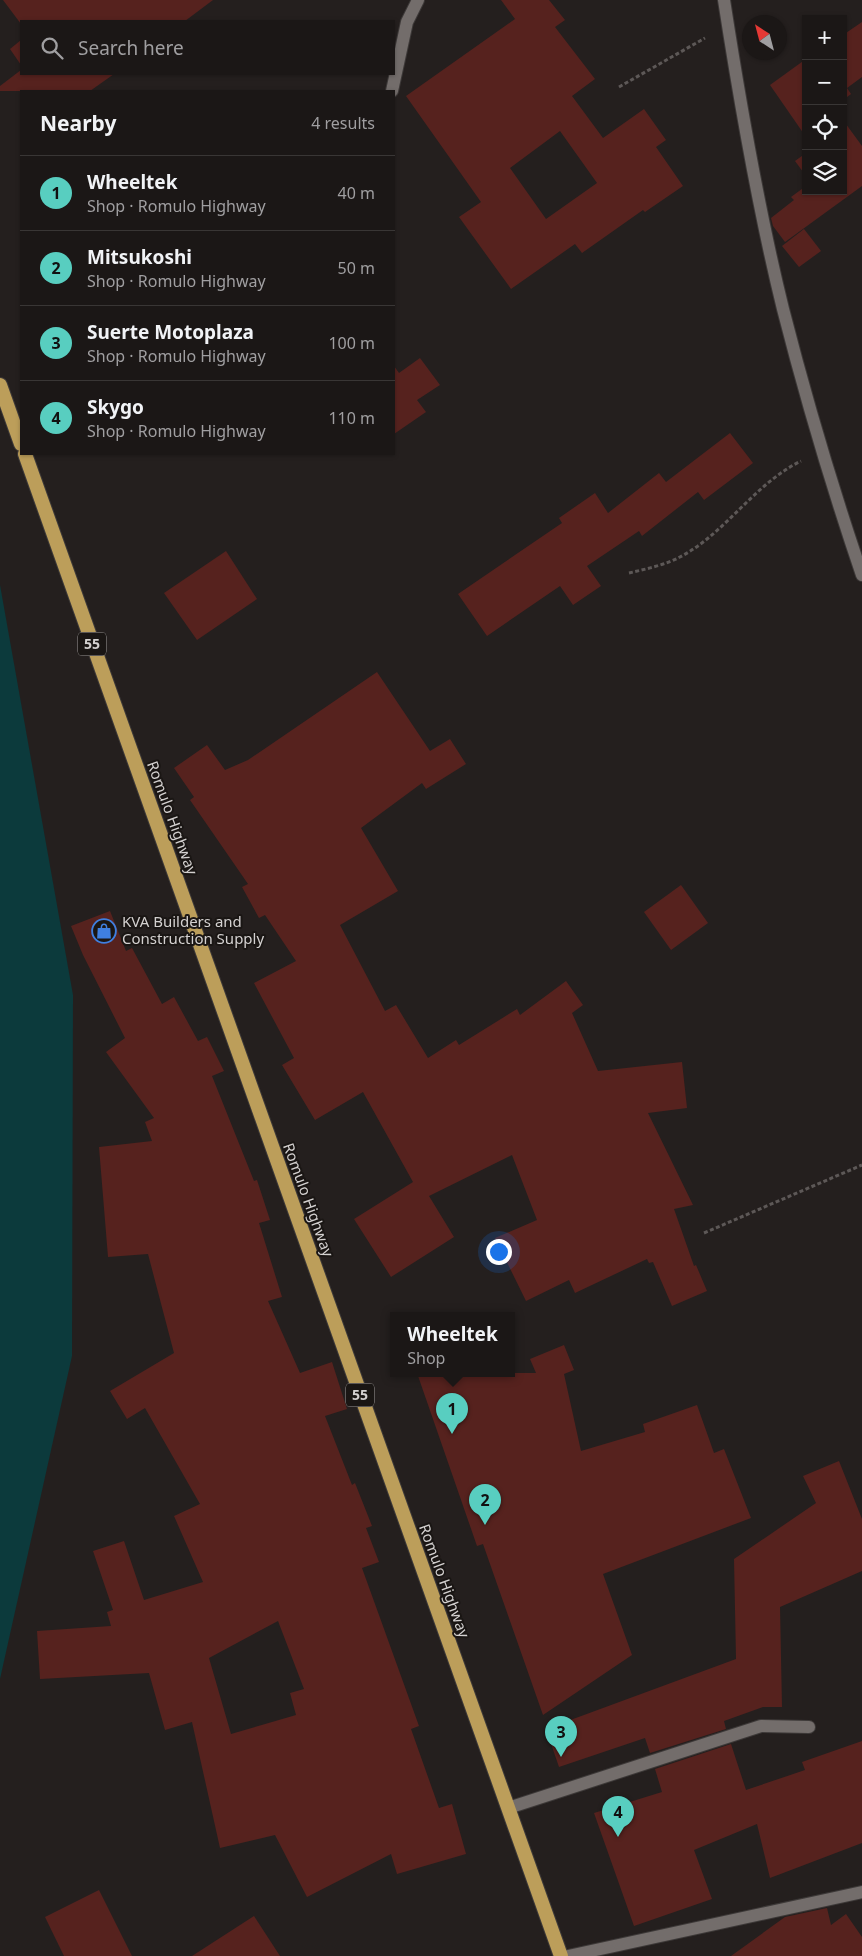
<!DOCTYPE html>
<html lang="en">
<head>
<meta charset="utf-8">
<style>
	body { margin:0; font-family:"Noto Sans",sans-serif; background:#24201f; color:#f1f3f6 }
	.controls { position:absolute; right:15px; top:15px; display:grid; overflow:hidden; border-radius:0px; box-shadow:0 1px 4px #0004 }
	.controls button { width:45px; height:45px; display:grid; place-items:center; padding:0; border:0; border-bottom:1px solid #393635; background:#1b1716; color:#f1f3f6; font:25px sans-serif }
	.compass { position:absolute; left:742px; top:15px; width:45px; height:45px; border-radius:50%; background:#1b1716; box-shadow:0 1px 4px #0004; rotate:324deg }
	.you { position:absolute; left:498px; top:1251px; width:18px; height:18px; margin:-12px; border:4px solid #fff; border-radius:50%; background:#1a73e8; box-shadow:0 0 0 8px #1a73e833 }
	.badge { display:grid; place-items:center; width:32px; height:32px; border-radius:50%; background:#58cec0; color:#111; font-size:16px; font-weight:700 }
	.pin { position:absolute; translate:-50% -41px; filter:drop-shadow(0 1px 2px #0008) }
	.pin::after { content:''; position:absolute; top:26px; width:18px; height:15px; background:inherit; clip-path:polygon(0 0,100% 0,50% 100%) }
	.popup { position:absolute; left:390px; top:1312px; width:125px; height:65px; box-sizing:border-box; display:grid; place-content:center; border-radius:0px; background:#1b1716; filter:drop-shadow(0 1px 4px #0005); font-size:16px; white-space:nowrap; color:#a09fa1 }
	.popup b { font-size:19px; color:#f1f3f6 }
	.popup::after { content:''; position:absolute; left:50%; top:100%; margin-left:-10px; border:10px solid transparent; border-top-color:#1b1716 }
	.list { margin:0; padding:0; list-style:none }
	h2 { display:flex; justify-content:space-between; align-items:center; height:65px; margin:0; padding:0 20px; font-size:21px }
	h2 small { font-size:16px; font-weight:400; color:#a09fa1 }
	.list li { display:grid; grid-template-columns:32px 1fr auto; gap:15px; align-items:center; box-sizing:border-box; height:75px; padding:0 20px; border-top:1px solid #393635 }
	.list b { display:block; font-size:19px; white-space:nowrap }
	.list p { margin:0; font-size:16px; white-space:nowrap; color:#a09fa1 }
	.list em { font-size:16px; font-style:normal; color:#a09fa1 }
	.icon { flex:none; width:28px; height:28px; fill:none; stroke:currentColor; stroke-width:2; stroke-linecap:round; stroke-linejoin:round }
	.map { position:relative; flex:none; width:862px; height:1956px; overflow:hidden }
	.search { position:absolute; background:#1b1716; box-shadow:0 1px 4px #0004; left:20px; top:20px; width:375px; height:55px; display:flex; align-items:center; gap:12px; box-sizing:border-box; padding:0 18px; border-radius:0px; color:#a09fa1; font-size:19px }
	.panel { position:absolute; background:#1b1716; box-shadow:0 1px 4px #0004; left:20px; top:90px; width:375px; height:365px; border-radius:0px }
	.map>svg:first-child { display:block }
	.water { fill:#0c3a3c }
	.building { fill:#56221e; fill-rule:evenodd }
	.lines { fill:none; stroke-linecap:round; stroke-linejoin:round }
	.service-casing { stroke:#3d3938; stroke-width:14 }
	.minor-casing { stroke:#3d3938; stroke-width:14 }
	.trunk-casing { stroke:#3d3938; stroke-width:16 }
	.path { stroke:#5d5857; stroke-width:3; stroke-dasharray:4 2.5; stroke-linecap:butt }
	.service { stroke:#736d6b; stroke-width:12 }
	.minor { stroke:#736d6b; stroke-width:12 }
	.trunk { stroke:#bc9e5a; stroke-width:14 }
	.labels { text-anchor:middle; stroke-width:4; stroke-linejoin:round; paint-order:stroke }
	.shield { fill:#1a1614; stroke:#9c9998; stroke-width:1 }
	.shield-label { font-size:14px; font-weight:bold; fill:#d4d1d0 }
	.street-label { font-size:15px; fill:#d4d1d0; stroke:#1a1614 }
	.poi-label { font-size:15px; fill:#d4d1d0; stroke:#1a1614; text-anchor:start }
</style>
</head>
<body>
<div class="map">
<svg width="862" height="1956" viewBox="0 0 862 1956">
	<rect width="100%" height="100%" fill="#241f1e"/>
	<!-- water -->
	<path class="water" d="M0,585L73,995L72,1356L0,1679Z"/>
	<!-- building -->
	<g class="building">
		<path d="M3,0H213L185,21H21V24Z"/>
		<path d="M501,0H549L565,20L555,27L595,79L572,96L603,138L644,109L666,140L656,147L683,186L645,212L643,210L582,253L575,244L511,289L459,217L481,202L406,96L515,19ZM560,131L597,183L546,219L510,168Z"/>
		<path d="M862,22V77L847,88L851,94L843,100V35Z"/>
		<path d="M21,40V65L10,49Z"/>
		<path d="M806,59V137L770,85Z"/>
		<path d="M21,70V74H114L90,91H0V86Z"/>
		<path d="M843,120L862,146V186L785,242L773,226L771,218L794,200L791,197L806,186V191H843Z"/>
		<path d="M806,153V176L795,161Z"/>
		<path d="M804,229L821,251L799,267L782,246Z"/>
		<path d="M420,358L440,385L417,400L426,412L394,434V366L399,373Z"/>
		<path d="M730,433L753,463L704,500L698,492L642,536L639,531L587,566L601,586L573,605L560,586L487,636L458,594L562,523L559,518L595,493L608,513L659,473L666,482Z"/>
		<path d="M226,551L257,599L197,640L164,593Z"/>
		<path d="M377,672L430,751L450,739L466,764L426,789L422,783L361,828L398,891L340,925L385,1011L396,1005L428,1058L456,1040L459,1045L517,1009L520,1015L566,981L583,1005L572,1013L598,1071L682,1062L687,1108L648,1113L693,1205L674,1209L694,1266L696,1265L707,1291L672,1306L653,1262L649,1263L647,1259L575,1293L569,1280L526,1301L495,1238L537,1220L512,1155L429,1196L454,1237L391,1277L354,1219L413,1182L363,1092L315,1120L282,1065L294,1058L254,983L296,961L265,915L259,918L242,887L248,884L190,800L194,797L174,768L207,745L225,770L248,760Z"/>
		<path d="M681,885L708,923L671,950L644,912Z"/>
		<path d="M110,911L126,951L132,948L162,1004L174,997L198,1041L207,1037L224,1071L212,1076L254,1181L257,1180L270,1220L259,1223L282,1297L268,1301L300,1373L332,1362L347,1409L325,1416L352,1485L355,1483L372,1526L366,1528L379,1562L362,1568L419,1726L411,1729L439,1808L452,1804L466,1854L397,1874L391,1854L307,1897L275,1835L220,1848L192,1722L165,1730L149,1673L40,1679L37,1631L111,1626L107,1612L113,1610L93,1551L124,1541L144,1600L203,1582L174,1516L200,1504L145,1408L127,1419L110,1391L174,1353L148,1254L108,1257L99,1147L152,1141L145,1122L154,1118L106,1052L125,1038L83,955L71,926ZM278,1621L304,1689L290,1693L296,1715L231,1734L209,1658Z"/>
		<path d="M564,1345L574,1370L564,1374L581,1451L645,1432L643,1424L697,1405L714,1453L724,1449L751,1518L603,1574L632,1655L543,1715L483,1544L477,1546L417,1373H536L530,1359Z"/>
		<path d="M839,1461L862,1519V1571L780,1607L782,1707H763L724,1721L726,1729L650,1753L645,1738L559,1767L546,1729L736,1659L734,1559L816,1503L803,1476Z"/>
		<path d="M862,1741V1843L770,1878L757,1824L694,1850L712,1899L634,1926L594,1813L662,1792L655,1769L731,1744L746,1790L805,1770L802,1762Z"/>
		<path d="M99,1890L132,1956H64L45,1917Z"/>
		<path d="M827,1908L831,1925L846,1914L862,1937V1956H731L785,1917Z"/>
		<path d="M254,1916L280,1956H192Z"/>
	</g>
	<g class="lines">
		<!-- service casing -->
		<g class="service-casing">
			<path id="service" d="M508,1808L761,1726L809,1727"/>
		</g>
		<!-- minor casing -->
		<g class="minor-casing">
			<g id="minor">
				<path d="M724,0C740,103 758,208 783,309C806,399 832,487 862,575"/>
				<path d="M392,91L407,22L418,0"/>
				<path d="M568,1956L862,1892"/>
			</g>
		</g>
		<!-- trunk casing -->
		<g class="trunk-casing">
			<g id="trunk">
				<path d="M0,385L21,444"/>
				<path d="M25,454L561,1956"/>
			</g>
		</g>
		<!-- path -->
		<g class="path">
			<path d="M619,87L705,38"/>
			<path d="M629,573C646,569 665,565 680,557C726,533 754,484 801,461"/>
			<path d="M704,1233L862,1165"/>
		</g>
		<!-- service -->
		<use href="#service" class="service"/>
		<!-- minor -->
		<use href="#minor" class="minor"/>
		<!-- trunk -->
		<use href="#trunk" class="trunk"/>
	</g>
	<!-- icons -->
	<defs>
		<g id="shop-ring" transform="scale(1.25)"><circle r="9.5" fill="#1a1614" stroke="#3f7fe0" stroke-width="1.5"/><path d="M-5-2.5h2.3a2.7 3.5 0 0 1 5.4 0H5L5.5 6h-11ZM-1.5-2.5h3a1.5 2.3 0 0 0-3 0Z" fill="#3f7fe0"/></g>
	</defs>
	<g fill-rule="evenodd">
		<use href="#shop-ring" x="104" y="931"/>
	</g>
	<g class="labels">
		<!-- shield labels -->
		<g class="shield">
			<rect x="78" y="632.5" width="28" height="23" rx="4"/>
			<rect x="346" y="1383.5" width="28" height="23" rx="4"/>
		</g>
		<g class="shield-label">
			<text x="92" y="649">55</text>
			<text x="360" y="1400">55</text>
		</g>
		<!-- street labels -->
		<g class="street-label">
			<text transform="translate(172 818) rotate(70)" y="5">Romulo Highway</text>
			<text transform="translate(308 1200) rotate(70)" y="5">Romulo Highway</text>
			<text transform="translate(444 1581) rotate(70)" y="5">Romulo Highway</text>
		</g>
		<!-- poi labels -->
		<g class="poi-label">
			<text x="122" y="927">KVA Builders and<tspan x="122" dy="17">Construction Supply</tspan></text>
		</g>
	</g>
</svg>
<div class="controls">
<button>+</button>
<button>−</button>
<button><svg class="icon" aria-label="locate" viewBox="0 0 24 24"><circle cx="12" cy="12" r="6"/><path d="M12 2v4M12 18v4M2 12h4M18 12h4"/></svg></button>
<button><svg class="icon" aria-label="layers" viewBox="0 0 24 24"><path d="M12 4l9 5-9 5-9-5zM3 14l9 5 9-5"/></svg></button>
</div>
<svg class="compass" viewBox="-18 -18 36 36"><path d="M0-13l5 13h-10z" fill="#e53935"/><path d="M0 13l5-13h-10z" fill="#a09fa1"/></svg>
<div class="you"></div>
<div class="pin badge" style="left:452px;top:1434px">1</div>
<div class="popup"><b>Wheeltek</b>Shop</div>
<div class="pin badge" style="left:485px;top:1525px">2</div>
<div class="pin badge" style="left:561px;top:1757px">3</div>
<div class="pin badge" style="left:618px;top:1837px">4</div>
<div class="search"><svg class="icon" aria-label="search" viewBox="0 0 24 24"><circle cx="10" cy="10" r="6"/><path d="M15 15l6 6"/></svg>Search here</div>
<section class="panel">
<h2>Nearby<small>4 results</small></h2>
<ul class="list">
<li><span class="badge">1</span><div><b>Wheeltek</b><p>Shop · Romulo Highway</p></div><em>40 m</em></li>
<li><span class="badge">2</span><div><b>Mitsukoshi</b><p>Shop · Romulo Highway</p></div><em>50 m</em></li>
<li><span class="badge">3</span><div><b>Suerte Motoplaza</b><p>Shop · Romulo Highway</p></div><em>100 m</em></li>
<li><span class="badge">4</span><div><b>Skygo</b><p>Shop · Romulo Highway</p></div><em>110 m</em></li>
</ul>
</section>
</div>
</body>
</html>
